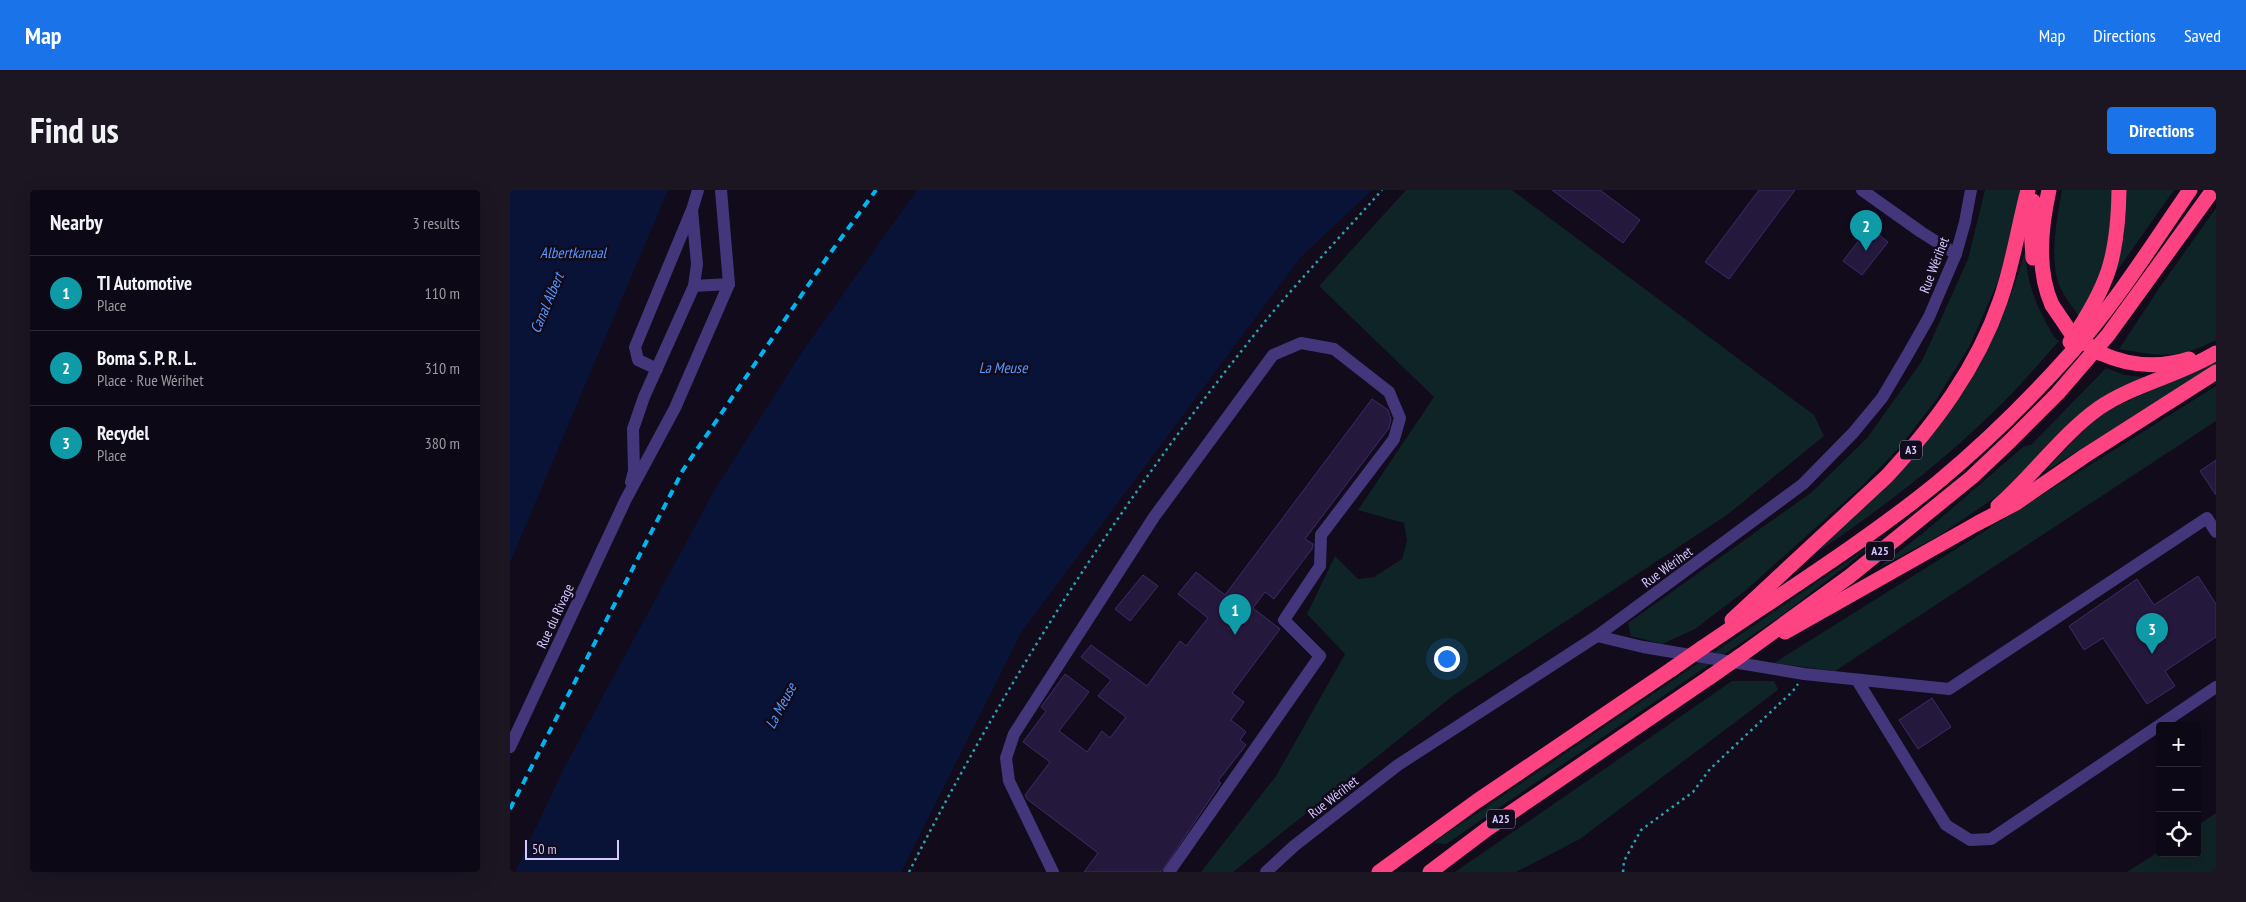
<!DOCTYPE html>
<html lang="en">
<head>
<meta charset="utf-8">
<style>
	body { margin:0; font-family:"PT Sans Narrow",sans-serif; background:#1b1622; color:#f1f3f6 }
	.controls { position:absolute; right:15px; bottom:15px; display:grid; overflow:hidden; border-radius:5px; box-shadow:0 5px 20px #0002 }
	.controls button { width:45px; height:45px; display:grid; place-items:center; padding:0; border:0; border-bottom:1px solid #2d2934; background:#0d0815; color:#f1f3f6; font:25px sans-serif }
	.scale { position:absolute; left:15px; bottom:12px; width:94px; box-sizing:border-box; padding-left:5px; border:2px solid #d5c7ff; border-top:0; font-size:14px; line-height:18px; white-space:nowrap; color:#d5c7ff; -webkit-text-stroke:4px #110b1c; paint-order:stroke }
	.you { position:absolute; left:936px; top:468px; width:18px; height:18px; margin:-12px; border:4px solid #fff; border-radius:50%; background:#1a73e8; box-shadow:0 0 0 8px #1a73e833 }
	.badge { display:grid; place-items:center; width:32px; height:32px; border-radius:50%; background:#1a73e8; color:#fff; font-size:16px; font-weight:700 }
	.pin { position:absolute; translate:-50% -41px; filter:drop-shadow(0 1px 2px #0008) }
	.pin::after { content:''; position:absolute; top:26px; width:18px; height:15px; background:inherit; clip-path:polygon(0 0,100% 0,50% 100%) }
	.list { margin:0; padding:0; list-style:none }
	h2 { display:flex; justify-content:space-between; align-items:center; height:65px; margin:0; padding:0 20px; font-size:21px }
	h2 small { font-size:16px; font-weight:400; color:#9a9aa0 }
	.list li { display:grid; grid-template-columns:32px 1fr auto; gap:15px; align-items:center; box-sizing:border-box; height:75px; padding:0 20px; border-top:1px solid #2d2934 }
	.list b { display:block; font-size:19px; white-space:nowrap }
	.list p { margin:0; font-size:16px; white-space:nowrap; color:#9a9aa0 }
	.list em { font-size:16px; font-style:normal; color:#9a9aa0 }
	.icon { flex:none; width:28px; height:28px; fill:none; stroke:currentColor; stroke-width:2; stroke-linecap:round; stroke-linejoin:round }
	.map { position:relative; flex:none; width:1706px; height:682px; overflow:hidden; border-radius:5px }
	header { display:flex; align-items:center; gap:30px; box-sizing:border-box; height:70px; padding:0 25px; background:#1a73e8; color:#fff }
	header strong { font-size:24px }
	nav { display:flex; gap:28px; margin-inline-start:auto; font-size:18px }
	.intro { display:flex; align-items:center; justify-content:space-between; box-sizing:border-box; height:120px; padding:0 30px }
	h1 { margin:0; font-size:35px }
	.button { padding:12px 22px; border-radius:5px; background:#1a73e8; color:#fff; font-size:18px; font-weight:700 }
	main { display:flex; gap:30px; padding:0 30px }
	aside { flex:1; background:#0d0815; border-radius:5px; box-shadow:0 5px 20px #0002 }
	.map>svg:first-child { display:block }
	.green { fill:#0f2426 }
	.water { fill:#091338 }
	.building { fill:#25183d; stroke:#3f2a69 }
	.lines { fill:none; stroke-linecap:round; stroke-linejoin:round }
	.path { stroke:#2da2ad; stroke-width:2.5; stroke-dasharray:2.5 4; stroke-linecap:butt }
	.minor { stroke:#43367b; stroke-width:12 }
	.highway { stroke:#fe4382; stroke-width:15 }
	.rail { stroke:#01b6f0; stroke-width:4; stroke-dasharray:8 6; stroke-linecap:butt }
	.highway-bridge { stroke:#fe4382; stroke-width:15 }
	.labels { text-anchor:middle; stroke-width:5; stroke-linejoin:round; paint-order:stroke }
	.shield { fill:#110b1c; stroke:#9a8fbb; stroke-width:1 }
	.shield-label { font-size:12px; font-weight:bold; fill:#d5c7ff }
	.street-label { font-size:14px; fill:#d5c7ff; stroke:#110b1c }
	.water-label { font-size:15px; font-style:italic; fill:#5698fe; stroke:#110b1c }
</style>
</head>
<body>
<header>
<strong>Map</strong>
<nav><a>Map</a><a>Directions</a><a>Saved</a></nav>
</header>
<div class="intro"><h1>Find us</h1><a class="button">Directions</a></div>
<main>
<aside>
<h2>Nearby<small>3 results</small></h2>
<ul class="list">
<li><span class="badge" style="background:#0f9aa8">1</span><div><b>TI Automotive</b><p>Place</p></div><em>110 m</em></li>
<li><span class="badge" style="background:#0f9aa8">2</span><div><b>Boma S. P. R. L.</b><p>Place · Rue Wérihet</p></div><em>310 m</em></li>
<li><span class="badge" style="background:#0f9aa8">3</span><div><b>Recydel</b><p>Place</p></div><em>380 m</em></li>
</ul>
</aside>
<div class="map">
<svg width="1706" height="682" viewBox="0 0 1706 682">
	<rect width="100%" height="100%" fill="#110b1c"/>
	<!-- green -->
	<g class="green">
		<path d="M896,0H1002L1304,225L1314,246L1217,325L944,505L723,682H691L766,586L835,464L797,424L825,366L848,389L864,387L892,369L897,351L894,333L848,320L924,207L809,96Z"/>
		<path d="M1475,0H1511L1500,53L1487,94L1459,157L1426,210L1389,258L1351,297L1235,401L1185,439L1152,454L1121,446L1118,433L1302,302L1357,248L1412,171L1458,69Z"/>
		<path d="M1552,0H1603V27L1590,92L1570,128C1564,119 1556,109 1551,99C1538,72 1547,28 1552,0Z"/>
		<path d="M1615,0H1664L1604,85L1614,48Z"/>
		<path d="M1706,18V150C1666,170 1650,166 1609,159L1652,94Z"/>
		<path d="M1515,61C1518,98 1526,115 1544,147L1549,151C1525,178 1502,205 1476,229C1423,280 1364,324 1303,365L1397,275L1483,143L1503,100Z"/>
		<path d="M1706,170V175L1534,282L1578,235L1597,221Z"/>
		<path d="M1596,178L1615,185L1633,187V189L1486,307L1430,345L1367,379L1418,339L1513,257L1522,254Z"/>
		<path d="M1706,196V231L1325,481L1264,473Z"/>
		<path d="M1368,351L1275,423L936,654L923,653Z"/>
		<path d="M1222,491H1264L1268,500L1070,649L1006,682H945Z"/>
		<path d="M1706,623V682H1617L1650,661V663H1687V636Z"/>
	</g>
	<!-- water -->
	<g class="water">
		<path d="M0,0H158L0,372Z"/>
		<path d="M407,0H862L791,67L512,441L391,682H5L54,578L204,301L290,165Z"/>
	</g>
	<!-- building -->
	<g class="building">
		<path d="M1042,0H1090L1130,30L1113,53Z"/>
		<path d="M1249,0H1285L1219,89L1195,72Z"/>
		<path d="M1359,37L1378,52L1352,85L1333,71Z"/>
		<path d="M862,209L878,220L881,229L879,238L795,349L803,354L802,359L764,409L755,402L743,418L770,439L722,503L734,512L721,530L736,542L730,550L736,555L708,591L711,593L651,682H574L588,663L517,609L515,605L540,572L513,552L536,521L531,517L555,484L579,502L549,541L577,562L592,541L600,548L616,527L588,506L601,490L571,467L581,455L637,496L670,451L676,456L698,428L668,404L686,382L715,405Z"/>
		<path d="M1706,270V305L1690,281Z"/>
		<path d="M633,385L648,396L620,431L605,419Z"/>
		<path d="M1688,386L1706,414V447L1655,481L1665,496L1637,514L1593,448L1574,460L1559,436L1627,389L1644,415Z"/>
		<path d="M1422,508L1441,537L1408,559L1389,530Z"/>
	</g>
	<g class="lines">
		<!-- path -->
		<g class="path">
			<path d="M399,682C493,496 607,317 737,154C778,101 827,51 872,0"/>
			<path d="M1113,682L1114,671L1131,640L1183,602L1200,579L1283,501L1288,494"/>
		</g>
		<!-- minor -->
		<g class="minor">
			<path d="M1352,0L1411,42L1446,64"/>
			<path d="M184,96L219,94"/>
			<path d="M147,179L128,170L125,157L181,22"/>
			<path d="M121,292L124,281L123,239L134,207L184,96L187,74L182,20L188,0"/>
			<path d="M1087,446L1133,457L1294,484L1439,499L1697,328L1706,342"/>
			<path d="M1347,490L1436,635L1460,650L1481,649L1706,497"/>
			<path d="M0,557L116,309L165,218L219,94L211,0"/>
			<path d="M543,682L499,591L496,568L504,544L644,327L763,165L791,153L824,159L879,202L890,228L884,249L811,345L810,376L774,430L810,466L659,682"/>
			<path d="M756,682L784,656L888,575L1087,446L1293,294L1343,243L1372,208L1398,164L1419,127L1446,64L1455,32L1461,0"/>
		</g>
		<!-- highway -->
		<g class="highway">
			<path d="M1539,0C1531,37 1526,79 1542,115"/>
			<path d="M1523,11L1521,38L1523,68"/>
			<path d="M1560,152C1598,96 1608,68 1609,0"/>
			<path d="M1590,163C1619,176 1648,179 1679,169"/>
			<path d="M1488,316C1523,286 1551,245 1589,218C1624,194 1670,185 1706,163"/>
			<path d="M1222,430L1377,286C1424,235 1467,178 1490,111C1503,75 1508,37 1518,0"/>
			<path d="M1275,442L1468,333L1506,313L1576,265L1706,182"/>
			<path d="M1192,458C1271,404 1353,353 1427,293C1474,254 1519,210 1560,164C1606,113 1641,56 1680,0"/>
			<path d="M1230,466L1340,386L1462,287L1501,250L1548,203L1598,145L1703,0"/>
			<path d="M869,682L967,611L1162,479"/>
			<path d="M920,682L977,639L1200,487"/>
		</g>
		<!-- rail -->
		<path class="rail" d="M0,619L173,280L316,69L366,0"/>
		<!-- highway-bridge -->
		<g class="highway-bridge">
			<path d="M1542,115L1561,143L1590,163"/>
			<path d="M1162,479L1192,458"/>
			<path d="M1200,487L1230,466"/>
		</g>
	</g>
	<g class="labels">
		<!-- shield labels -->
		<g class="shield">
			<rect x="1390" y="250.5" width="22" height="19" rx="4"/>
			<rect x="1356" y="351.5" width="28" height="19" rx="4"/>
			<rect x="977" y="619.5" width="28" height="19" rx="4"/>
		</g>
		<g class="shield-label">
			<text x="1401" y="264">A3</text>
			<text x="1370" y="365">A25</text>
			<text x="991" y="633">A25</text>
		</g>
		<!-- street labels -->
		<g class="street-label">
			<text transform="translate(1424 75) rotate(-69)" y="5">Rue Wérihet</text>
			<text transform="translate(1157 377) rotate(-36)" y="5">Rue Wérihet</text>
			<text transform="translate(45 426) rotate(-65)" y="5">Rue du Rivage</text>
			<text transform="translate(823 607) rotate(-38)" y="5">Rue Wérihet</text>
		</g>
		<!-- water labels -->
		<g class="water-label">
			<text x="63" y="68">Albertkanaal</text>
			<text transform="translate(37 113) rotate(-67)" y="5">Canal Albert</text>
			<text x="493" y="183">La Meuse</text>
			<text transform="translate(271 516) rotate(-62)" y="5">La Meuse</text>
		</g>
	</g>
</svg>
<div class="controls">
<button>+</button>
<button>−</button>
<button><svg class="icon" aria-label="locate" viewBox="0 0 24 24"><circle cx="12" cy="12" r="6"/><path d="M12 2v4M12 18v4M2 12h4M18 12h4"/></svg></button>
</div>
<div class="scale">50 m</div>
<div class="you"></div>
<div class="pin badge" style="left:725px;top:445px;background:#0f9aa8">1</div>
<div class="pin badge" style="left:1356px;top:61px;background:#0f9aa8">2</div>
<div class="pin badge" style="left:1642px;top:464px;background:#0f9aa8">3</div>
</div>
</main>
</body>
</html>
